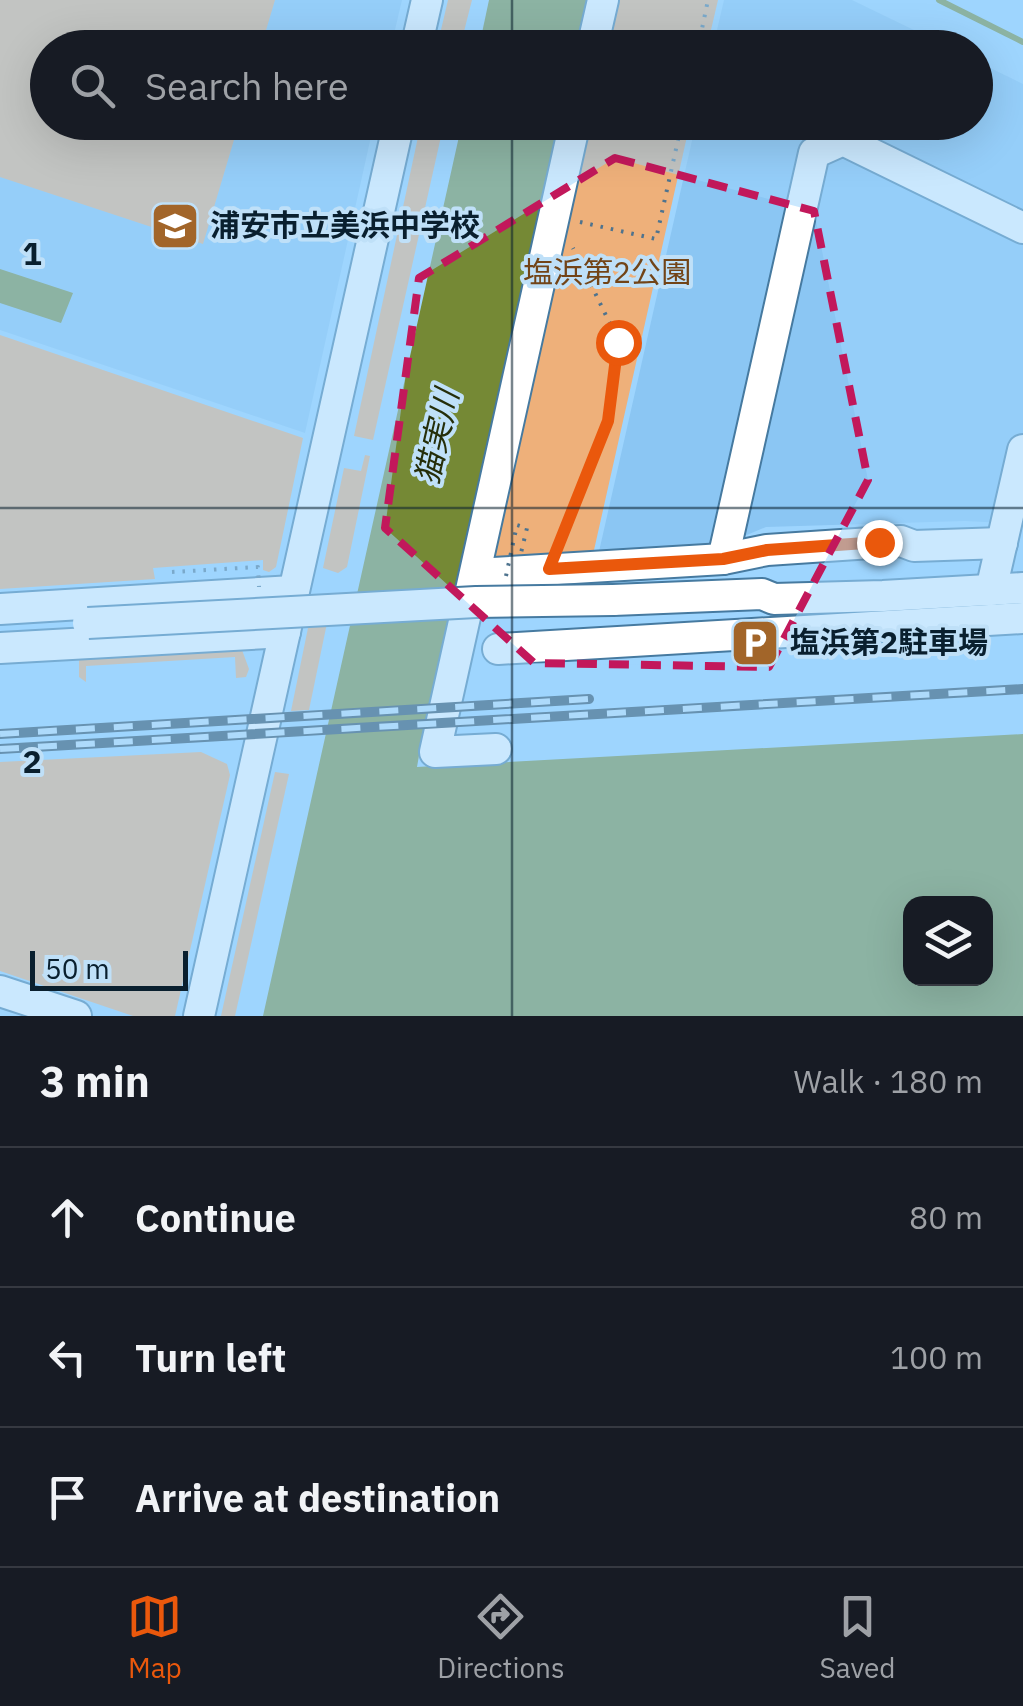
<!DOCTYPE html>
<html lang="en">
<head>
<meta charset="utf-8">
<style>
	body { margin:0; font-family:"IBM Plex Sans","Noto Sans JP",sans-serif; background:#20242c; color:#f1f3f6 }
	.controls { position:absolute; right:30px; bottom:30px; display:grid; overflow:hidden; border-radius:20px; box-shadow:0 10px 40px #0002 }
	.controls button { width:90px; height:90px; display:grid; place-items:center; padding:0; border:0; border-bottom:2px solid #363941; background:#171b24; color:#f1f3f6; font:50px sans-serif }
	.scale { position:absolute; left:30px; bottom:25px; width:158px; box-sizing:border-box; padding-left:10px; border:5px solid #091f2e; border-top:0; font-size:28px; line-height:35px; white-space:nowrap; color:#091f2e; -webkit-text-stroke:8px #bfe0f8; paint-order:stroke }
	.stop { position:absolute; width:30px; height:30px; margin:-22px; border:8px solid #ea580c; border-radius:50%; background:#fff }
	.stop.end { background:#ea580c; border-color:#fff; box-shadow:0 2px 10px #0008 }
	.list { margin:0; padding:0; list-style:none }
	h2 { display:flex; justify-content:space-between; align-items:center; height:130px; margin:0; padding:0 40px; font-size:42px }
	h2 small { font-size:32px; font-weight:400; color:#9ea1a6 }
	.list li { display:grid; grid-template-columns:65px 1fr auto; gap:30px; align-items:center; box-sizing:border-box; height:140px; padding:0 40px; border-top:2px solid #363941 }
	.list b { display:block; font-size:38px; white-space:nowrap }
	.list em { font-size:32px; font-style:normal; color:#9ea1a6 }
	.icon { flex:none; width:55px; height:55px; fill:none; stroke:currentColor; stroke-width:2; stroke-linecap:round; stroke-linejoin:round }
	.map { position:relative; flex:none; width:1023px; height:1016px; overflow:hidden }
	.search { position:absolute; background:#171b24; box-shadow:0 10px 40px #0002; left:30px; right:30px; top:30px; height:110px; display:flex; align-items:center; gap:25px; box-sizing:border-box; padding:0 35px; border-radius:55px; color:#9ea1a6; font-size:38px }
	.sheet { height:550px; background:#171b24 }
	nav { display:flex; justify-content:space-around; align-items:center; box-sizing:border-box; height:140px; border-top:2px solid #363941; background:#171b24; font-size:28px; color:#9ea1a6 }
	nav a { display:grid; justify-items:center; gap:5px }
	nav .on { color:#ea580c }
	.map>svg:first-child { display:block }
	.built { fill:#8bc6f3 }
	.green { fill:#eeb07a }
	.water { fill:#758935; fill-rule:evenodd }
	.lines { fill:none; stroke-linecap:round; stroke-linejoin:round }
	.stream { stroke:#758935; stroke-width:6 }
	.minor-casing { stroke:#467aa0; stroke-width:34 }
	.path { stroke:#4e738e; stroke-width:4; stroke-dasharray:2.5 8; stroke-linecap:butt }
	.minor { stroke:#fff; stroke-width:30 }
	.rail-casing { stroke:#244054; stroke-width:10 }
	.rail { stroke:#bfe0f8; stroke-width:6; stroke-dasharray:19; stroke-linecap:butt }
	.minor-bridge-casing { stroke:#467aa0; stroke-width:34; stroke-linecap:butt }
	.path-bridge { stroke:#4e738e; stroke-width:4; stroke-dasharray:2.5 8; stroke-linecap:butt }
	.minor-bridge { stroke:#fff; stroke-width:30 }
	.route { stroke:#ea580c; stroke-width:12 }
	.marked { fill:none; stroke:#c2185b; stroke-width:8; stroke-dasharray:20 12; stroke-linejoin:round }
	.grid { fill:none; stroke:#091f2e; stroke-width:2.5; stroke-opacity:0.55 }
	.labels { text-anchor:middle; stroke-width:8; stroke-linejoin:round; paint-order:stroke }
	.poi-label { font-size:30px; font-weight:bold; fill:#091f2e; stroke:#bfe0f8; text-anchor:start }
	.park-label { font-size:30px; fill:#724417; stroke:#bfe0f8 }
	.water-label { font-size:32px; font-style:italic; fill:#252e09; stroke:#bfe0f8 }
	.grid-label { font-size:32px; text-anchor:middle; font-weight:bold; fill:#091f2e; stroke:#bfe0f8; stroke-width:8; stroke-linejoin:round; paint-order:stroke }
</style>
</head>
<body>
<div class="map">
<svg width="1023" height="1016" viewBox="0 0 1023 1016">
	<rect width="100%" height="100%" fill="#9ed5fe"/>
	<!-- built -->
	<g class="built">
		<path d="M0,0H402L391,47L48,48V122L374,123L305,433L0,330Z"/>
		<path d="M724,0H852L949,47H713Z"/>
		<path d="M976,61L1023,84V524L965,521L766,527L711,550L598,556L696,123L976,122Z"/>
	</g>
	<!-- green -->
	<g class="green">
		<path d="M0,0H275L261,47L48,48V122L239,123L203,244L0,177Z"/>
		<path d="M448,0H472L460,47H437Z"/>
		<path d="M618,0H718L707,47L608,48Z"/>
		<path d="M421,123H444L373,440L354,436Z"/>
		<path d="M591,123H690L592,559L493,564Z"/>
		<path d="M0,335L303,438L276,567L269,572L263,570V560L153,568L155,579L0,589Z"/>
		<path d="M365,455L370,456L347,567L338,573L323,568L344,468L361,471Z"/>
		<path d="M309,623H327L309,710L291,711Z"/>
		<path d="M242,650L249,669L246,677L236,678L235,657L86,666V682L79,677V658Z"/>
		<path d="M201,752L227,764L230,775L175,1016H133L0,971V762Z"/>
		<path d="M275,772L289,774L235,1016H221Z"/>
	</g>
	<!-- water -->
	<g class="water">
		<path d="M489,0H587L577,47H479Z"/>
		<path d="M462,123H560L421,744L417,767L1023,734V1016H263ZM910,904H986V978H910Z"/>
		<path d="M0,269L73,293L61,323L0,303Z"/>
	</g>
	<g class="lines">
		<!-- stream -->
		<path class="stream" d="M939,0L1023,42"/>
		<!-- minor casing -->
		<g class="minor-casing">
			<g id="minor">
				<path d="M416,48L427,0"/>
				<path d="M592,48L603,0"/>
				<path d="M723,559L814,153L843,140L1023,228"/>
				<path d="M476,574L723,559L767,550L901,541L914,546L1002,543"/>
				<path d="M991,590L1023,450"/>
				<path d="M613,600L762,594L774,599L883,596L1023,588"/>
				<path d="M0,609L293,591"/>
				<path d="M0,648L285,632"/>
				<path d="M498,649L1023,618"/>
				<path d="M496,749L435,752L575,122"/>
				<path d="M0,991L76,1016"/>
				<path d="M199,1016L399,122"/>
			</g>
		</g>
		<!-- path -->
		<g class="path">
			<path d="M698,48L708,0"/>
			<path d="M580,222L656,239L682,122"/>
			<path d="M559,543L608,421L619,342L573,248"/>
		</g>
		<!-- minor -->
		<use href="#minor" class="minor"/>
		<!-- rail casing -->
		<g class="rail-casing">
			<g id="rail">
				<path d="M0,734L589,699"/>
				<path d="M0,749L1023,689"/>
			</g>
		</g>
		<!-- rail -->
		<use href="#rail" class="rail"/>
		<!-- minor-bridge casing -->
		<g class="minor-bridge-casing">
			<path id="minor-bridge" d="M88,623L476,602L613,600"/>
		</g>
		<!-- path-bridge -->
		<g class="path-bridge">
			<path d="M172,572L258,567L259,587"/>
			<path d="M506,576L517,525L527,528L520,557"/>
		</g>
		<!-- minor-bridge -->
		<use href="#minor-bridge" class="minor-bridge"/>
	</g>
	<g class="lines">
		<!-- route -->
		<path class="route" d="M618,342L608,421L549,569L723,559L767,550L879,542"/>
	</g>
	<!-- marked area -->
	<path d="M0 0H1023V1016H0ZM615,158L814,211L868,480L769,667L534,663L385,528L419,278Z" fill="#9ed5fe" fill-opacity=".55" fill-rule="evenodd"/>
	<path class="marked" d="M615,158L814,211L868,480L769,667L534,663L385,528L419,278Z"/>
	<!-- grid -->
	<path class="grid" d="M512,0V48M512,122V1016M0,508H1023"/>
	<!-- icons -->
	<defs>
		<g id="school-square" transform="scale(2.5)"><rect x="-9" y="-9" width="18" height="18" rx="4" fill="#a26529" stroke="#bfe0f8"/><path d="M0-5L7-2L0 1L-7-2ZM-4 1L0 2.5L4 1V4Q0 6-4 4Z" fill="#fff"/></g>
		<g id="parking-square" transform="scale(2.5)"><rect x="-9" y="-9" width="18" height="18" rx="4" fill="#a26529" stroke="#bfe0f8"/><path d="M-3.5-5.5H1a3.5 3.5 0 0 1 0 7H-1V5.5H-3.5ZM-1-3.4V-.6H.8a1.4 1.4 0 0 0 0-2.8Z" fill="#fff"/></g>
	</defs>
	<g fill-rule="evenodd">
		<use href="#school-square" x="175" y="226"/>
		<use href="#parking-square" x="755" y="643"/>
	</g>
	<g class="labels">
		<!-- poi labels -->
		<g class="poi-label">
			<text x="210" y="236">浦安市立美浜中学校</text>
			<text x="790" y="653">塩浜第2駐車場</text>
		</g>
		<!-- park labels -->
		<g class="park-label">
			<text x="607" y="283">塩浜第2公園</text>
		</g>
		<!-- water labels -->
		<g class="water-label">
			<text transform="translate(437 437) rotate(-77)" y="11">猫実川</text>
		</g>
	</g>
	<g class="grid-label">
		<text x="32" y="265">1</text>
		<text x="32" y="773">2</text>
	</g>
</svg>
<div class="controls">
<button><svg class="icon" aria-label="layers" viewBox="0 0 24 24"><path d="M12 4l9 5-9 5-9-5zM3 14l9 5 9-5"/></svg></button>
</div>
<div class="scale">50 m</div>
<div class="stop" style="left:618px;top:342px"></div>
<div class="stop end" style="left:879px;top:542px"></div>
<div class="search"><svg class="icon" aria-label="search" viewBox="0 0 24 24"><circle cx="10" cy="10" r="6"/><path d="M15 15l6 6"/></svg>Search here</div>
</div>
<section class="sheet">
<h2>3 min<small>Walk · 180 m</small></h2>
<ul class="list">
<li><svg class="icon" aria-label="ahead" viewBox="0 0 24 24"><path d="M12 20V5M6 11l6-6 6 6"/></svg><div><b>Continue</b></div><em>80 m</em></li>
<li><svg class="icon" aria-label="left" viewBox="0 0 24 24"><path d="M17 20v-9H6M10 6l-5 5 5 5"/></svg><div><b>Turn left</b></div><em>100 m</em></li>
<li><svg class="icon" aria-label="arrive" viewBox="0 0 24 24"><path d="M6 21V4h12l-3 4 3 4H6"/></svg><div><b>Arrive at destination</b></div></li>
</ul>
</section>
<nav>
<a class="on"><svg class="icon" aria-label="map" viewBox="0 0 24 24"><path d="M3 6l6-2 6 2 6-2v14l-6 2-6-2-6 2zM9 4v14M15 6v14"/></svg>Map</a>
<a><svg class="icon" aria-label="directions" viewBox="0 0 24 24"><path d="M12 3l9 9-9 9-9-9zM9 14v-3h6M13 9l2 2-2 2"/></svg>Directions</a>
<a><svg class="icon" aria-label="saved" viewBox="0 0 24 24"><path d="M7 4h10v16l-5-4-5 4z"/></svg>Saved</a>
</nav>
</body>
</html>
